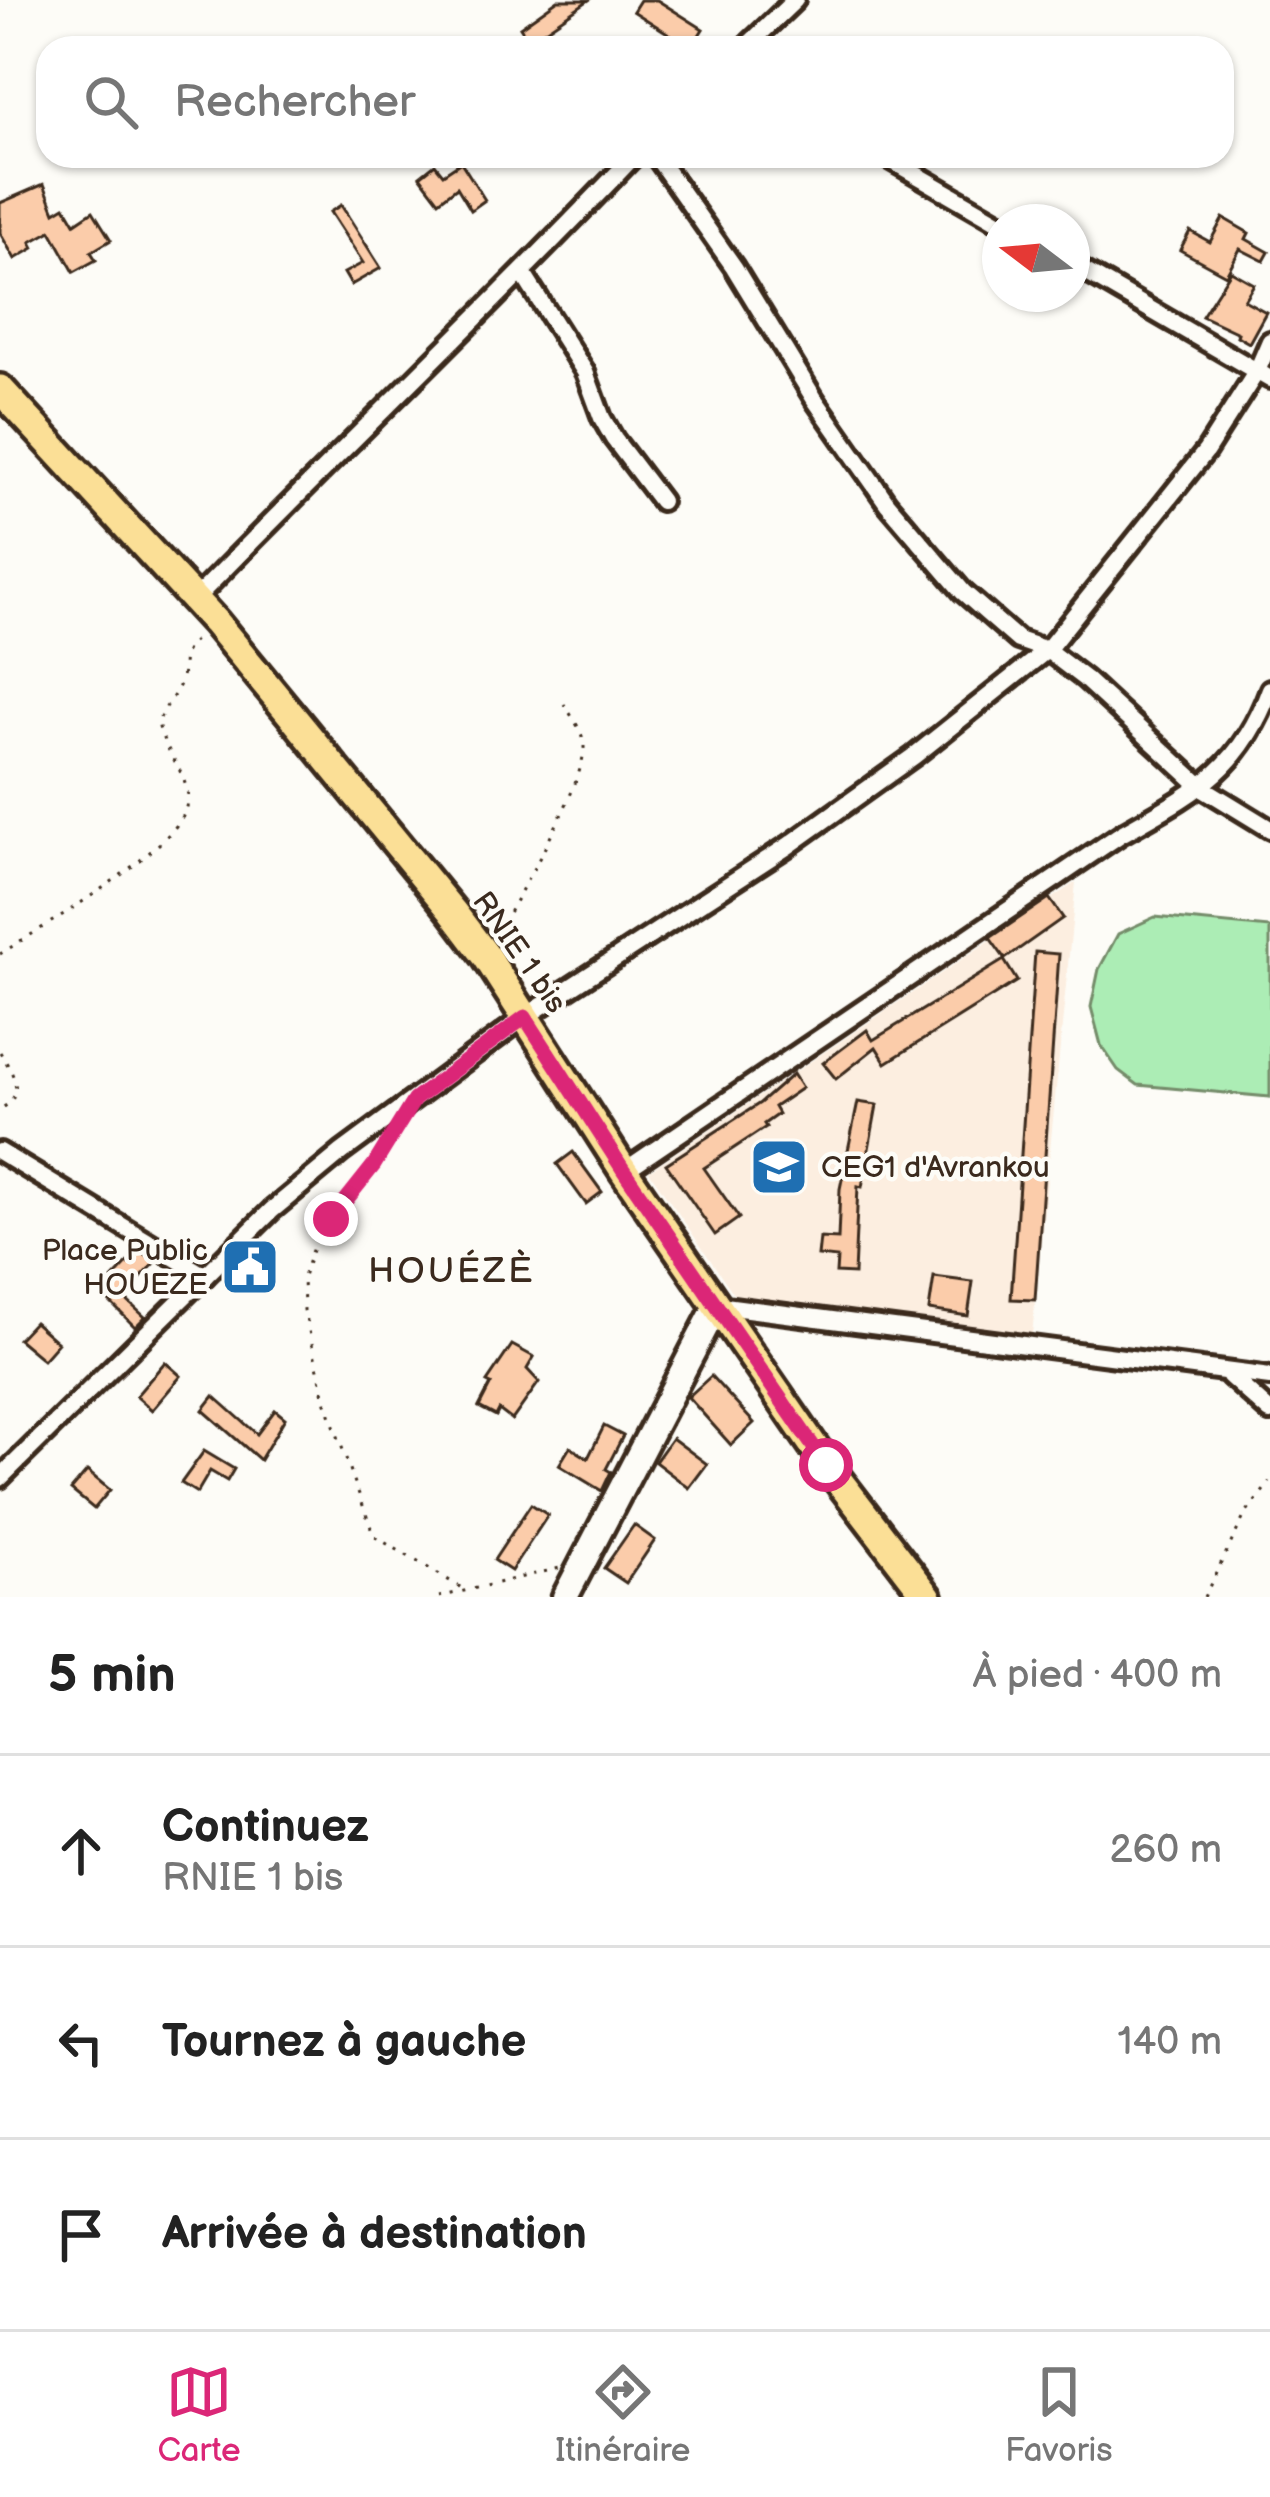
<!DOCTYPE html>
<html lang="fr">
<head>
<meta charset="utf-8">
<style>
	body { margin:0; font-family:"Balsamiq Sans",sans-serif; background:#f2f2f2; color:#222 }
	.compass { position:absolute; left:982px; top:204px; width:108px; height:108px; border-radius:50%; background:#fff; box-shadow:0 3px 9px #0004; rotate:286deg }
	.stop { position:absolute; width:36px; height:36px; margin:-27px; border:9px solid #db2777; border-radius:50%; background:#fff }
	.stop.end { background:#db2777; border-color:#fff; box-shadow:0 3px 12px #0008 }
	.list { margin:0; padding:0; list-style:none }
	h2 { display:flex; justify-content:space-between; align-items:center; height:156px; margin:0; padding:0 48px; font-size:51px }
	h2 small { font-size:39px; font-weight:400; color:#767676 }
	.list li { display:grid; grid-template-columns:78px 1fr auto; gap:36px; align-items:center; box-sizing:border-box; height:192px; padding:0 48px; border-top:3px solid #e0e0e0 }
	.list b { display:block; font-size:45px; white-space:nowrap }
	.list p { margin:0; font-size:39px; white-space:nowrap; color:#767676 }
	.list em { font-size:39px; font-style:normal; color:#767676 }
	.icon { flex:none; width:66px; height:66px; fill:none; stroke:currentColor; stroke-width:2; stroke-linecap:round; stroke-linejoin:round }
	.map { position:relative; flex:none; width:1270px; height:1597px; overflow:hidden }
	.search { position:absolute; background:#fff; box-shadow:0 3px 9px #0004; left:36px; right:36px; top:36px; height:132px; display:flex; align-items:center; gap:30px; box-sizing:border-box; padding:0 42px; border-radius:36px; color:#767676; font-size:45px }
	.sheet { height:732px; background:#fff }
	nav { display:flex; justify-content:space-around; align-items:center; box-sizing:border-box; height:168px; border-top:3px solid #e0e0e0; background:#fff; font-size:33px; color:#767676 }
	nav a { display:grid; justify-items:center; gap:6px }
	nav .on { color:#db2777 }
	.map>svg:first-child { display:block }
	.built { fill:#fceee0 }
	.green { fill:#acedb5; stroke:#748c6a; stroke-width:3 }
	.building { fill:#fbccaa; stroke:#3b2a1e; stroke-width:3 }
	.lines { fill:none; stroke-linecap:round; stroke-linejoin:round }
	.street-casing { stroke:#3b2a1e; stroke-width:26 }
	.secondary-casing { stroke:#3b2a1e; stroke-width:33 }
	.primary-casing { stroke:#3b2a1e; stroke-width:36 }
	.path { stroke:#3b2a1e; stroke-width:3; stroke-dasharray:3 9; stroke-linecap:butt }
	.street { stroke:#fdfcf7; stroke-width:16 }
	.secondary { stroke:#fdfcf7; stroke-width:24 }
	.primary { stroke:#fbdf96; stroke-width:27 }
	.route { stroke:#db2777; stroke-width:15 }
	.labels { text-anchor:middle; stroke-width:9; stroke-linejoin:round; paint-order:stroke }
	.street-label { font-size:30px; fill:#3b2a1e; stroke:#fdfcf7 }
	.poi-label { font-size:30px; fill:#3b2a1e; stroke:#fdfcf7; text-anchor:start }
	.quarter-label { font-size:36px; letter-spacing:3px; fill:#3b2a1e; stroke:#fdfcf7 }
</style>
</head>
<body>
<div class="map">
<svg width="1270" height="1597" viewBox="0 0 1270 1597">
	<rect width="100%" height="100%" fill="#fdfcf7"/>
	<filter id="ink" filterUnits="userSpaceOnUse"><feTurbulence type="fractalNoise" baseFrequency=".00833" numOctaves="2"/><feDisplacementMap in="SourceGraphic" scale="24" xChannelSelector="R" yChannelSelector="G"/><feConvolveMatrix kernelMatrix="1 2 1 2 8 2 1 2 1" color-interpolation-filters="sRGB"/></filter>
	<g filter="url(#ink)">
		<!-- built -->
		<path class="built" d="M1076,882L1032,1335L736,1297L649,1171Z"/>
		<!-- green -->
		<path class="green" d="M1155,917L1270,928V1097L1138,1085L1118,1070L1101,1045L1091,1007L1099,969L1118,934Z"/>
		<!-- building -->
		<g class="building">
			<path d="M558,0H589L529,41L520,27Z"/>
			<path d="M640,0H657L703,29L691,48L633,11Z"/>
			<path d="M461,162L485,200L471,210L457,187L439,201L420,176L435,164L443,174Z"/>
			<path d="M44,184L55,212L65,206L75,223L93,211L111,240L91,252L96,260L74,272L51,231L31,242L34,248L15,259L0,233V203Z"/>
			<path d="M341,205L381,268L351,285L344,273L363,263L330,212Z"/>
			<path d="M1223,218L1249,233L1246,239L1269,252L1264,261L1240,249L1226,275L1180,250L1190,231L1210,242Z"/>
			<path d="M1231,271L1254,284L1244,300L1266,312L1249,343L1237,336L1238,333L1202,316Z"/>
			<path d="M1049,898L1063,918L1005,959L990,938Z"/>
			<path d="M1035,952L1059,954L1035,1300L1011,1299Z"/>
			<path d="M1004,960L1017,981L886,1063L876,1047L836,1079L823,1063L867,1030L873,1040Z"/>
			<path d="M793,1074L802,1088L774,1107L778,1114L764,1124L766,1127L704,1168L739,1218L715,1235L666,1164L760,1103Z"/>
			<path d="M858,1102L877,1105L862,1187L858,1186L854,1274L836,1273L837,1258L818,1256L820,1238L838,1239L840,1189Z"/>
			<path d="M573,1152L602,1192L586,1204L557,1164Z"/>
			<path d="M139,1251L156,1262L123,1297L145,1317L135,1327L100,1292Z"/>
			<path d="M934,1277L973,1282L968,1316L929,1310Z"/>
			<path d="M34,1322L58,1343L43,1360L18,1339Z"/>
			<path d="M512,1345L534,1357L527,1369L539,1382L512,1420L499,1410L496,1416L479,1407L491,1384L487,1382Z"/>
			<path d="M165,1362L181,1376L152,1410L136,1396Z"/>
			<path d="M711,1376L754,1423L731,1445L688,1397Z"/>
			<path d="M214,1396L257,1434L275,1410L285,1418L260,1460L203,1410Z"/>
			<path d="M604,1426L623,1436L606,1469L611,1472L602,1491L559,1465L570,1447L588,1458Z"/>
			<path d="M672,1438L707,1464L689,1488L655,1462Z"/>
			<path d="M204,1451L234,1469L227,1481L210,1471L197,1493L181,1483Z"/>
			<path d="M87,1471L110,1490L94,1509L71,1490Z"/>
			<path d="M531,1504L548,1515L511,1571L494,1560Z"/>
			<path d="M634,1525L655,1540L626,1583L604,1568Z"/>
		</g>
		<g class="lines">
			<!-- street casing -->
			<g class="street-casing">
				<g id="street">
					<path d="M745,48L795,0"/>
					<path d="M656,156L734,267L815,400L887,503L963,592L1018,640L1047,650L1085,679L1203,788L1270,829"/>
					<path d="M884,156L1000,223"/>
					<path d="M1072,264L1270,379"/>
					<path d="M523,274L585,372L602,418L614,439L661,501"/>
					<path d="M195,599C340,450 491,307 634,156"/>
					<path d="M0,1152L205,1276"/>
					<path d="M624,1171L1121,834C1193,793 1240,772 1270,689"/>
					<path d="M717,1305L1270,1377"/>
					<path d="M1230,1376L1270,1412"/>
					<path d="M0,1478L272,1210L342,1152L525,1017L788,846L914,756L1047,650L1206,451L1257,371L1270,341"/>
				</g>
			</g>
			<!-- secondary casing -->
			<g class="secondary-casing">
				<path id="secondary" d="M565,1597L717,1305"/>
			</g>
			<!-- primary casing -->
			<g class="primary-casing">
				<path id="primary" d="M0,389L215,622L452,911L486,956L624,1171L826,1464L928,1597"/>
			</g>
			<!-- path -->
			<g class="path">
				<path d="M498,933C518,894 585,786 584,746C583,731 572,717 564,704"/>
				<path d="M0,954C37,930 187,844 188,801C188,772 162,749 158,722C164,708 174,697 180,684C188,661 175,659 198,637"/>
				<path d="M0,1052C12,1072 28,1095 0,1109"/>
				<path d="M395,1132L313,1247L303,1277L304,1310L326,1403L374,1536L467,1591"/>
				<path d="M439,1597L560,1568"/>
				<path d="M1204,1597L1245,1515L1270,1482"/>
			</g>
			<!-- street -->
			<use href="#street" class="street"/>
			<!-- secondary -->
			<use href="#secondary" class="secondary"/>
			<!-- primary -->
			<use href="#primary" class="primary"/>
		</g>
	</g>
	<g class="lines" filter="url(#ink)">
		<!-- route -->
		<path class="route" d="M331,1219L374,1165L414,1100L525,1017L624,1171L826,1465"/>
	</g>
	<!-- icons -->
	<defs>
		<g id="school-square" transform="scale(3)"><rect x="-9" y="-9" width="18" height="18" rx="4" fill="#1f6fb2" stroke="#fdfcf7"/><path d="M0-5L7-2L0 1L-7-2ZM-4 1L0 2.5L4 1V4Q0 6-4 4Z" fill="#fff"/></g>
		<g id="civic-square" transform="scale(3)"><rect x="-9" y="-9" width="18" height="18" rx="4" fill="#1f6fb2" stroke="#fdfcf7"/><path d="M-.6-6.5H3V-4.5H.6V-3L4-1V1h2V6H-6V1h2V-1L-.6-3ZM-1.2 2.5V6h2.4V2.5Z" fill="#fff"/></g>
	</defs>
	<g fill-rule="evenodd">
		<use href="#school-square" x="779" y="1167"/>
		<use href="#civic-square" x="250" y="1267"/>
	</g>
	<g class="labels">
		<!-- street labels -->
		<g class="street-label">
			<text transform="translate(520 952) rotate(55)" y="10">RNIE 1 bis</text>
		</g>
		<!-- poi labels -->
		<g class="poi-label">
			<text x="821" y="1177">CEG1 d'Avrankou</text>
			<text x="208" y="1260" text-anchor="end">Place Public<tspan x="208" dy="34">HOUEZE</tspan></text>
		</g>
		<!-- quarter labels -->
		<g class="quarter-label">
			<text x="452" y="1282">HOUÉZÈ</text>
		</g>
	</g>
</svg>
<svg class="compass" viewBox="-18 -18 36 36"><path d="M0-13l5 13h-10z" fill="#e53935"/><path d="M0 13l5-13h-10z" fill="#767676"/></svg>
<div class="stop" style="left:826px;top:1465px"></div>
<div class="stop end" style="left:331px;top:1219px"></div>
<div class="search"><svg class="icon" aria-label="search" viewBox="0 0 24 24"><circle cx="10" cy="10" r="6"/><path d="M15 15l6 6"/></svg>Rechercher</div>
</div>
<section class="sheet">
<h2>5 min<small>À pied · 400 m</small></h2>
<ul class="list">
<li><svg class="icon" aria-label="ahead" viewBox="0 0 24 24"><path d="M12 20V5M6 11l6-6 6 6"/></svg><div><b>Continuez</b><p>RNIE 1 bis</p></div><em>260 m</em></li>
<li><svg class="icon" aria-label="left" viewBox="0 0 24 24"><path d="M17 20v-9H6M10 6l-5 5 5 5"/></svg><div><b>Tournez à gauche</b></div><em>140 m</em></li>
<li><svg class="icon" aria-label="arrive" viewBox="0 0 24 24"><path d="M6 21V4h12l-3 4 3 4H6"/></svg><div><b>Arrivée à destination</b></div></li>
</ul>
</section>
<nav>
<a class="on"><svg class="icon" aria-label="map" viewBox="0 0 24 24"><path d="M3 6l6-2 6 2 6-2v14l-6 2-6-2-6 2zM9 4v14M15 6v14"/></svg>Carte</a>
<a><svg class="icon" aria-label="directions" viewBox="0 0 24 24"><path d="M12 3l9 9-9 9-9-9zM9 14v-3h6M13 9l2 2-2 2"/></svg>Itinéraire</a>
<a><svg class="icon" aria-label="saved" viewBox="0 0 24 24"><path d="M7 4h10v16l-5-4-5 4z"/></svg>Favoris</a>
</nav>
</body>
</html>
